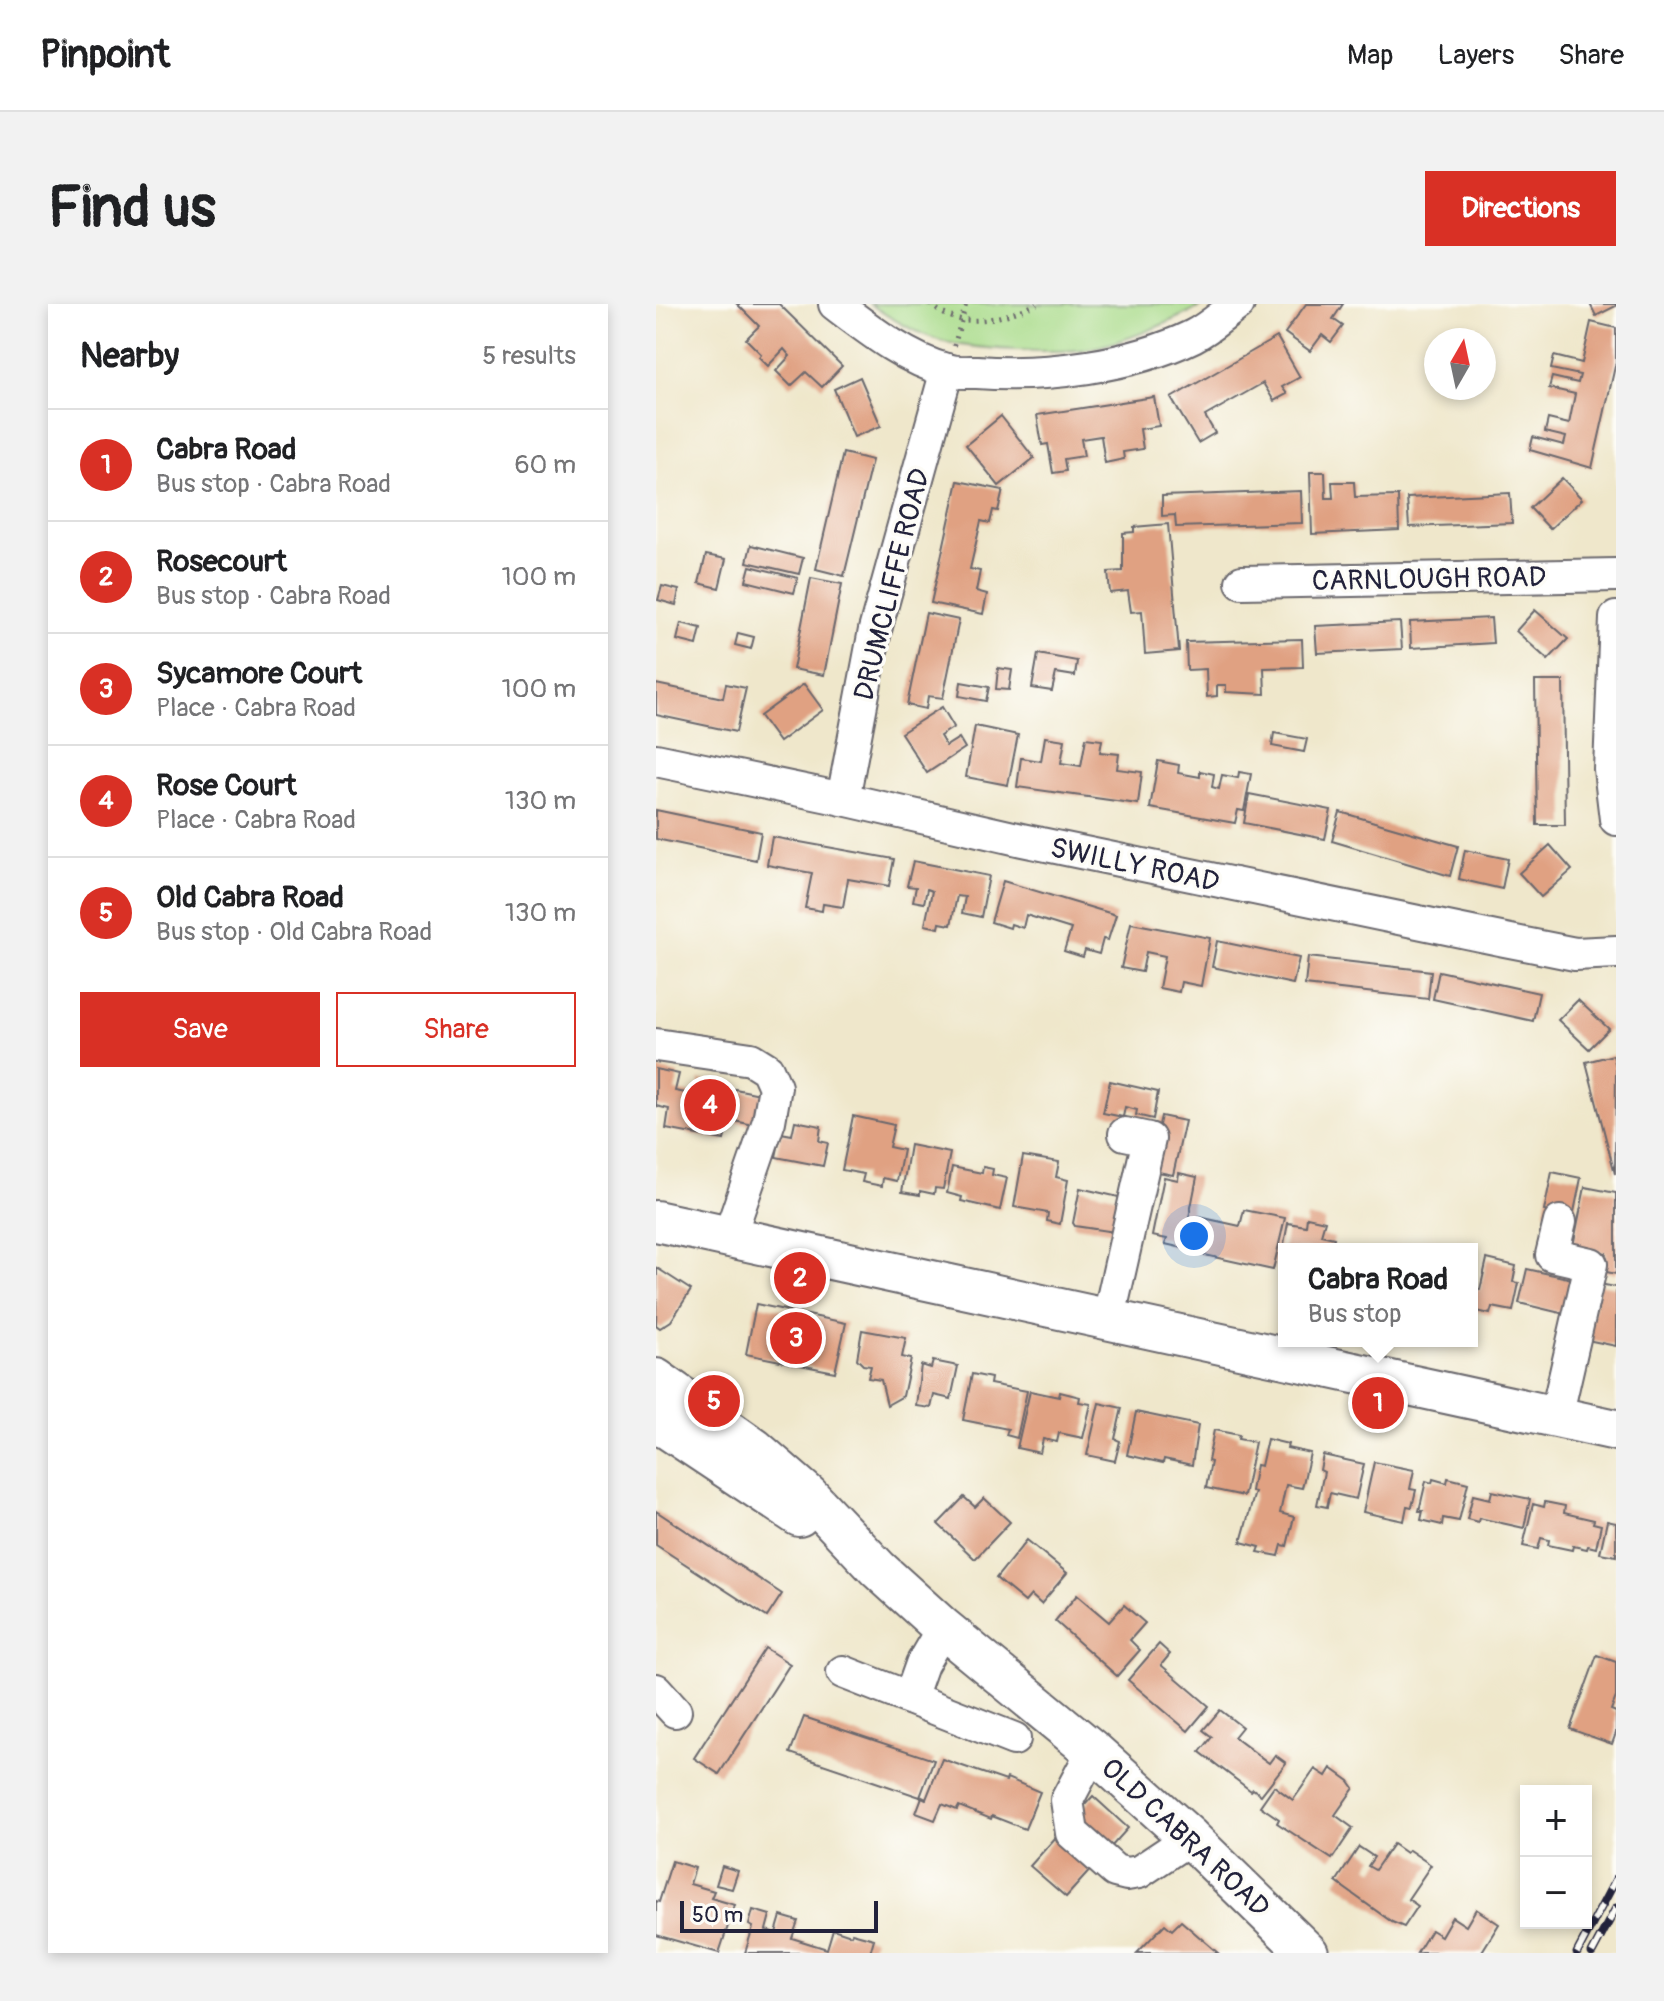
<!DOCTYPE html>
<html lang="en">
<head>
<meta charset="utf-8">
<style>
	body { margin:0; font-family:Pangolin,sans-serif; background:#f2f2f2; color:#202124 }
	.controls { position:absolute; right:24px; bottom:24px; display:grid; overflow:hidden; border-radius:0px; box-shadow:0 4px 12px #0003 }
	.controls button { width:72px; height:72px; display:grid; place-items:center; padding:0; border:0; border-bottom:2px solid #e0e0e0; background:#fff; color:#202124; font:40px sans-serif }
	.compass { position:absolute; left:768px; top:24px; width:72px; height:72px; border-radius:50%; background:#fff; box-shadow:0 4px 12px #0003; rotate:9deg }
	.scale { position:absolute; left:24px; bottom:20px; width:198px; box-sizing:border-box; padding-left:8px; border:4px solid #22223b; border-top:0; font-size:22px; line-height:28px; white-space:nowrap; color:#22223b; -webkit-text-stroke:6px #fdfcf7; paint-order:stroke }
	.you { position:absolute; left:538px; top:932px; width:28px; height:28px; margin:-20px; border:6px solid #fff; border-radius:50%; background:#1a73e8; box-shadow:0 0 0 12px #1a73e833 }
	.badge { display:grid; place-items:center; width:52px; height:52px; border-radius:50%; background:#d93025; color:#fff; font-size:26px; font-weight:700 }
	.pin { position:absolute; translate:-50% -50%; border:4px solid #fff; box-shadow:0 2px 8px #0006 }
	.popup { position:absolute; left:622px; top:939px; width:200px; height:104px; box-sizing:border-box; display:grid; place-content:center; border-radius:0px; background:#fff; filter:drop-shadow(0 2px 6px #0005); font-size:26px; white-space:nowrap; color:#757577 }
	.popup b { font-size:30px; color:#202124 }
	.popup::after { content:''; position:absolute; left:50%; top:100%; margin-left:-16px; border:16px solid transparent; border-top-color:#fff }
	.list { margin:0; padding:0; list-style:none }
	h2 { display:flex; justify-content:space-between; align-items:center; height:104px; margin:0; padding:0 32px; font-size:34px }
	h2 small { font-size:26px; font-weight:400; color:#757577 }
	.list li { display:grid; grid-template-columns:52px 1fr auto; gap:24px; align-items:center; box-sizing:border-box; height:112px; padding:0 32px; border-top:2px solid #e0e0e0 }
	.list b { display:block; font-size:30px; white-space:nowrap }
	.list p { margin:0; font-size:26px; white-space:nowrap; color:#757577 }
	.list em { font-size:26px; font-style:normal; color:#757577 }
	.actions { display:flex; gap:16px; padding:24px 32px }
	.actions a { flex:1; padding:18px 0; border:2px solid #d93025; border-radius:0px; text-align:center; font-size:28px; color:#d93025 }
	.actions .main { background:#d93025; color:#fff }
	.map { position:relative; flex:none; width:960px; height:1649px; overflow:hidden; border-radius:0px }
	header { display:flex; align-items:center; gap:48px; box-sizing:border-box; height:112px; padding:0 40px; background:#fff; border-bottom:2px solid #e0e0e0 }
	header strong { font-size:38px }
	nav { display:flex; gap:44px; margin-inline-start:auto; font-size:28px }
	.intro { display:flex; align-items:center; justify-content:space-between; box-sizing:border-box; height:192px; padding:0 48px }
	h1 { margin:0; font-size:56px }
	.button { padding:20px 36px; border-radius:0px; background:#d93025; color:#fff; font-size:28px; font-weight:700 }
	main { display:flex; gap:48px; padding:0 48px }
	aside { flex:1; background:#fff; border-radius:0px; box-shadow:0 4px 12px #0003 }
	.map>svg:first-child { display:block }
	.green { fill:#a9db8a; stroke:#667e62; stroke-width:2 }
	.building { fill:#e0a182 }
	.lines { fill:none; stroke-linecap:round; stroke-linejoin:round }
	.minor-casing { stroke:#6a676d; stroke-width:36 }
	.major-casing { stroke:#6a676d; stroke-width:44 }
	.path { stroke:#6a676d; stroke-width:5; stroke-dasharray:2 6; stroke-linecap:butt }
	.minor { stroke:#fff; stroke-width:32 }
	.major { stroke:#fff; stroke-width:40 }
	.rail-casing { stroke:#22223b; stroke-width:9 }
	.rail { stroke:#fdfcf7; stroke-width:6; stroke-dasharray:18; stroke-linecap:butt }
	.labels { text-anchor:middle; stroke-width:7; stroke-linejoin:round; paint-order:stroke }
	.street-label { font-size:28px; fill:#22223b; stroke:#fdfcf7 }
</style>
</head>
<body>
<header>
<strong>Pinpoint</strong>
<nav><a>Map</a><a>Layers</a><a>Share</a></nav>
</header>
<div class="intro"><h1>Find us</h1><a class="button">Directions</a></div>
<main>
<aside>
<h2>Nearby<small>5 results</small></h2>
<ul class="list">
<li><span class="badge">1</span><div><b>Cabra Road</b><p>Bus stop · Cabra Road</p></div><em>60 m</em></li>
<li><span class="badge">2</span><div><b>Rosecourt</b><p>Bus stop · Cabra Road</p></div><em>100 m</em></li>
<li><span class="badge">3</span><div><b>Sycamore Court</b><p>Place · Cabra Road</p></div><em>100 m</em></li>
<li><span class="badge">4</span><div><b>Rose Court</b><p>Place · Cabra Road</p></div><em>130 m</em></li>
<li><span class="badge">5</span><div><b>Old Cabra Road</b><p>Bus stop · Old Cabra Road</p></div><em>130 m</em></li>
</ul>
<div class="actions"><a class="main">Save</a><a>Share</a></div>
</aside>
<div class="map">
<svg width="960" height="1649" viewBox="0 0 960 1649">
	<rect width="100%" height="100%" fill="#fdfcf7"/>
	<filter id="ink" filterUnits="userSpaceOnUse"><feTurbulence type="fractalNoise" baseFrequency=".0125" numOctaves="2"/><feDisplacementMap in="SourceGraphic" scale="16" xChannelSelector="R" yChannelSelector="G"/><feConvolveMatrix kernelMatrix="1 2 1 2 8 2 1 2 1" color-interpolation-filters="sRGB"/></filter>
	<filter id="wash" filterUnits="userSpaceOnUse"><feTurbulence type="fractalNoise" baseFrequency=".006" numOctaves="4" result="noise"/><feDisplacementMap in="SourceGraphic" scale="32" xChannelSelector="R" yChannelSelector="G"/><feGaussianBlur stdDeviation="1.8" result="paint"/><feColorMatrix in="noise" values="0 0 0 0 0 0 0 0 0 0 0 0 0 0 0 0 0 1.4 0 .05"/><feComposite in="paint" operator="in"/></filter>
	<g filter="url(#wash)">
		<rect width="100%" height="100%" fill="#efe7cb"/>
		<!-- green -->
		<path class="green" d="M214,0H550C512,19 473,37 431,45C402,50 313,45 285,37C260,29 235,15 214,0Z"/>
		<g id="blocks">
			<!-- building -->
			<g class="building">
				<path d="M81,0H123L186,62L166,83L150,68L135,82L120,67L134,52L128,45L112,62L103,53L105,50L90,35L103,22Z"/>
				<path d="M650,0H687L677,15L687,22L675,38L666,31L654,47L629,29Z"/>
				<path d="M934,0H960V2L940,12Z"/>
				<path d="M935,18L960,24V58L936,164L874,146L877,133L908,141L910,133L889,128L892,115L913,120L919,90L893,84L896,73L922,79L924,71L895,65L898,52L926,59Z"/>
				<path d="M621,33L644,73L626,83L631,90L618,97L607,79L549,112L559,129L542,139L515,94Z"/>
				<path d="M204,73L225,122L198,133L178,85Z"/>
				<path d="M498,93L503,122L484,125L487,145L467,148L468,155L449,159L445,132L425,135L428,152L408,155L410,167L397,169L392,140L386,141L381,111Z"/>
				<path d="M345,112L378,154L343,182L310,141Z"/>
				<path d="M187,149L216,156L188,272L160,265Z"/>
				<path d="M654,168H669L670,194H677L676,178H698L699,193L742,192L743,226L656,230Z"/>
				<path d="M906,174L926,195L894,225L874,204Z"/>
				<path d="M302,177L347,186L342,207L337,206L334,219L325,217L314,265L324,267L320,287L331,290L327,310L275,299Z"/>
				<path d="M645,187L646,219L520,223L519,211L506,212V192Z"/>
				<path d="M854,189L856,219L753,223L751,194Z"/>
				<path d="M512,220L523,347L489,350L486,307L475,308L472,287L454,289L452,268L467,267V229L478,228V223Z"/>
				<path d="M95,241L147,254L143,270L91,258Z"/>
				<path d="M50,251L70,255L63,284L43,279Z"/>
				<path d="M94,262L142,274L138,289L90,277Z"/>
				<path d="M155,274L186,280L168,371L137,365Z"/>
				<path d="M6,282L23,286L20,301L2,296Z"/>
				<path d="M879,306L912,335L892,356L860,327Z"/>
				<path d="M270,309L303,316L287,394L272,392L270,405L251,401Z"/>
				<path d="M835,314L837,339L755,344L754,318Z"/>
				<path d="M744,318L746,345L661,349L659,322Z"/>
				<path d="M25,319L45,324L41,341L21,336Z"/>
				<path d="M82,329L98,333L95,345L79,341Z"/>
				<path d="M646,335L647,363L608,364L609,390L570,388V381H561V392L551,393L550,365L531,366L530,338Z"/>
				<path d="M382,350L421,357L419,372L400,369L396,387L376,384Z"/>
				<path d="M342,364L356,366L353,386L340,385Z"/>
				<path d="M879,377H907L909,521H881Z"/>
				<path d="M305,378L333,383L330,397L303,392Z"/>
				<path d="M0,380L67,394L70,380L90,384L80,428L0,411Z"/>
				<path d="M148,380L167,406L123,438L104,412Z"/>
				<path d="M286,403L298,423L284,432L290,442L303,434L309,444L271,469L245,429Z"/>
				<path d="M319,422L362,431L352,481L310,473Z"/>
				<path d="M618,429L651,435L648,448L616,442Z"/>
				<path d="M389,433L409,436L405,459L425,462L430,434L446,436L444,448L463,450L461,465L486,468L482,500L361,483L365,454L385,457Z"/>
				<path d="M502,457L523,461L522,469L544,473V467L558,470L556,483L563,485L566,471L582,474L583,468L595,470L588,507L582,506L579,519L494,504Z"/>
				<path d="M593,490L675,506L669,535L588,519Z"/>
				<path d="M0,506L105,528L100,556L0,535Z"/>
				<path d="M684,508L802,542L794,572L676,537Z"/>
				<path d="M116,533L238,555L233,582L192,575L187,603L167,600L166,607L149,604L156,569L111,561Z"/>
				<path d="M894,541L916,566L885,593L863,569Z"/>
				<path d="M809,546L852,555L846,585L803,575Z"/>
				<path d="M257,557L333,572L325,613L306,609L309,593L301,592L295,621L284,619L283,624L269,621L276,587L271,585L268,599L257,597L260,583L251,582Z"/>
				<path d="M347,577L460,611L452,636L447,635L443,650L429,646L427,653L408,647L415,625L370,611L367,624L355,620L354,624L335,618Z"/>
				<path d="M475,619L554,634L545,682L525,678L523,688L503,684L509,652L490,648L486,668L465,664Z"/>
				<path d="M561,637L643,654L637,680L556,663Z"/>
				<path d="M652,653L775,667L772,695L649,681Z"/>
				<path d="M783,667L883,689L877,717L777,695Z"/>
				<path d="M922,696L953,725L933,745L902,716Z"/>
				<path d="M957,751L960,763L959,870L930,758Z"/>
				<path d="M0,765L23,770L19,787L41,791L44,776L57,779L54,796L76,800L79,785L109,791L103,822L73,816L68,836L10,825L13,805L0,802Z"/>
				<path d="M454,777L502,788L497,815L480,811L481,806L469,803L467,813L447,809Z"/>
				<path d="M197,812L238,821L233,843L247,846L241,877L227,874L226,882L206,878L208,870L186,866Z"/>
				<path d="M505,812L529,817L517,871L493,866Z"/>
				<path d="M139,817L165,822L163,837L172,839L167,862L120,853L125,829L136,831Z"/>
				<path d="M254,841L294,849L287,885L279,884L278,890L264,887V891L246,888Z"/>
				<path d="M367,852L403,858L400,873L412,876L404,920L391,917L392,909L358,903Z"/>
				<path d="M296,863L326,869L327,863L337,865L336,871L351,874L344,906L305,897L306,893L291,889Z"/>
				<path d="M896,868L925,874L917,913L888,907Z"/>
				<path d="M523,869L541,873L527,944L509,940L511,935L496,932L508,873L522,876Z"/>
				<path d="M929,883L960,889V970L946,967L950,949L917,942Z"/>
				<path d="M424,884L467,894L459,928L419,922L417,919Z"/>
				<path d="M588,906L629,914L617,966L535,948L543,913L584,922Z"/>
				<path d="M651,913L669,917L665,931L678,934L675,945H627L632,919L650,922Z"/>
				<path d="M831,955L860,962L857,978L863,979L857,1007L836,1003L834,1010L816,1006V985L824,986Z"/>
				<path d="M1,964L35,986L15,1017L4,1024L0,1021Z"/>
				<path d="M871,965L925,977L917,1012L863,999Z"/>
				<path d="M943,980L960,983V1042L931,1036Z"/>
				<path d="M100,1000L190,1019L179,1068L90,1050Z"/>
				<path d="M206,1026L250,1034L246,1053L255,1055L247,1092L231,1101L225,1076L212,1074L215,1062L207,1061L201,1055Z"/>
				<path d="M277,1057L302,1062L295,1095L278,1091L275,1104L260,1102L265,1061L275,1064Z"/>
				<path d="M316,1070L335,1074L334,1080L371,1087L361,1134L350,1131L352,1125L307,1116Z"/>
				<path d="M374,1087L403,1093L404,1088L424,1093L423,1098L435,1100L427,1134L403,1129L401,1138L387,1135L384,1149L361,1144Z"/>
				<path d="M443,1099L466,1104L459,1135L464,1137L459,1157L431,1151Z"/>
				<path d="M480,1108L542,1121L536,1161L508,1155L507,1159L471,1151Z"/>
				<path d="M558,1126L583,1131L582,1135L599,1138L588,1192L550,1184L555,1158L552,1157Z"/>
				<path d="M611,1135L632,1140L631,1144L654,1149L646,1184L630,1181L624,1209L638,1213L631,1242L626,1241L623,1252L602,1248L604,1243L585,1238L599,1188L595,1187L600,1161L605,1162Z"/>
				<path d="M667,1151L708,1160L700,1195L674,1189L671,1203L661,1201L668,1168L664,1166Z"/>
				<path d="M718,1158L758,1166L754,1185L760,1186L756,1203L751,1202L748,1217L707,1208Z"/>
				<path d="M792,1174L812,1179L803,1217L787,1214L786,1221L765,1216L767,1207H763L770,1177L776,1179L777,1175L791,1179Z"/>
				<path d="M836,1187L874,1195L868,1224L823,1214L822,1218L811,1215L817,1191L834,1195Z"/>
				<path d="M308,1193L319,1203L328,1194L354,1218L319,1255L282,1220Z"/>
				<path d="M889,1198L909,1202L908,1209L938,1216L937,1219L945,1221L940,1244L932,1242L931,1245L917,1242L916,1246L892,1241L893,1236L885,1234L882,1245L867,1242L877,1200L888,1203Z"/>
				<path d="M0,1207L126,1290L111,1313L0,1241Z"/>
				<path d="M951,1217L960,1219V1252L944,1249Z"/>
				<path d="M371,1236L411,1269L385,1300L375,1291L369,1298L340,1274Z"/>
				<path d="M421,1291L453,1318L468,1301L489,1319L474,1336L484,1346L461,1372L399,1317Z"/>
				<path d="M503,1340L514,1350L505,1361L553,1402L532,1427L472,1376Z"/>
				<path d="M109,1344L134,1360L63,1470L38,1454Z"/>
				<path d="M941,1351L960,1358V1393L955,1406L960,1408V1429L956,1440L914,1425Z"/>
				<path d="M564,1406L586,1423L578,1433L613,1459L619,1451L630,1459L605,1491L597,1485L595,1487L544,1448L556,1433L547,1426Z"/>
				<path d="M148,1413L278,1456L264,1493L134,1449Z"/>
				<path d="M286,1455L350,1477L351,1474L384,1488L369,1525L336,1512L335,1515L303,1502L301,1506L286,1500L279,1516L260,1509L266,1493L270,1495Z"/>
				<path d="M675,1464L693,1477L698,1484L679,1511L697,1524L676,1555L621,1519L623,1515L604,1502L618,1482L637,1496L659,1465L670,1472Z"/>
				<path d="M437,1492L472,1524L410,1593L374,1562Z"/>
				<path d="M737,1540L750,1549L753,1546L775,1561L752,1595L762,1602L748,1623L736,1618L680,1578L703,1543L718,1553L712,1562L719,1566Z"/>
				<path d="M16,1557L39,1564L34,1580L58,1587L55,1594L79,1601L63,1649L0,1631V1597L3,1598Z"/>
				<path d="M66,1562L82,1567L76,1585L60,1581Z"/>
				<path d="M820,1605L843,1620L825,1649H761L775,1626L785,1632L796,1613L810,1622Z"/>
				<path d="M97,1606L114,1611L110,1626L120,1629L125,1612L142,1617L136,1634L171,1645L177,1625L195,1631L196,1629L218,1635L214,1649H89L97,1623L93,1621Z"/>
				<path d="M525,1617L562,1649H481L509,1620L516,1626Z"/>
			</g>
		</g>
	</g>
	<g filter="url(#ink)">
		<use href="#blocks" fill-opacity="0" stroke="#6a676d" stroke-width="2"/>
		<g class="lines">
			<!-- minor casing -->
			<g class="minor-casing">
				<g id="minor">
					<path d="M179,0C212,25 250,55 290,66C299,69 311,68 321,68C388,73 476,62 537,32C553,24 568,10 582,0"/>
					<path d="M586,278L960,271"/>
					<path d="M960,314L954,465L960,515"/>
					<path d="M0,456L187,495L366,536L849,636L919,650L960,648"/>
					<path d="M187,495L219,326L291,66"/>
					<path d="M0,741L95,755L111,765L119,783L113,817L73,933"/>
					<path d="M452,1017L493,835L469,830"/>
					<path d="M900,1113L935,960L896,951L904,918"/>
					<path d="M187,1368L358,1435"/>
					<path d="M0,1386L19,1407"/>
					<path d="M254,1394L266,1360L287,1324"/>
					<path d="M437,1447L411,1496L416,1529L459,1567L471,1570L483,1568L534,1534"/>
				</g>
			</g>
			<!-- major casing -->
			<g class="major-casing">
				<g id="major">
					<path d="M0,917L960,1126"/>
					<path d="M0,1075L99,1145L152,1191L222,1265L287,1324L437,1447L534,1534L652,1649"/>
					<path d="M0,1117L143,1212"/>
				</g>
			</g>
			<!-- path -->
			<g class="path">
				<path d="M275,0C302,29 350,13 381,0"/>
				<path d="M298,42L310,0"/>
			</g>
			<!-- minor -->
			<use href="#minor" class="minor"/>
			<!-- major -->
			<use href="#major" class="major"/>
			<!-- rail casing -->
			<g class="rail-casing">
				<g id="rail">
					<path d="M921,1649L960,1575"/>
					<path d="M936,1649L960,1604"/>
				</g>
			</g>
			<!-- rail -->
			<use href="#rail" class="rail"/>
		</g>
	</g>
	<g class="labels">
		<!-- street labels -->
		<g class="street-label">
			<text transform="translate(773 274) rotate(-1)" y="10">CARNLOUGH ROAD</text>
			<text transform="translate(235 280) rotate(-76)" y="10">DRUMCLIFFE ROAD</text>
			<text transform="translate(479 560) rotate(12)" y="10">SWILLY ROAD</text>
			<text transform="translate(530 1533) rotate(43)" y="10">OLD CABRA ROAD</text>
		</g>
	</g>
</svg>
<div class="controls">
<button>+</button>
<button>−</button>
</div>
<svg class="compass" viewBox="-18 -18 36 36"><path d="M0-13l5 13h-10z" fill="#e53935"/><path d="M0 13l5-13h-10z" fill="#757577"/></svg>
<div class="scale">50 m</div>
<div class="you"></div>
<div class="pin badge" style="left:722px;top:1099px">1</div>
<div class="popup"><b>Cabra Road</b>Bus stop</div>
<div class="pin badge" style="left:144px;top:974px">2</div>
<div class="pin badge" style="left:140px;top:1034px">3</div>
<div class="pin badge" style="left:54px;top:801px">4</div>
<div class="pin badge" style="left:58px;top:1097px">5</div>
</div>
</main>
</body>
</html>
